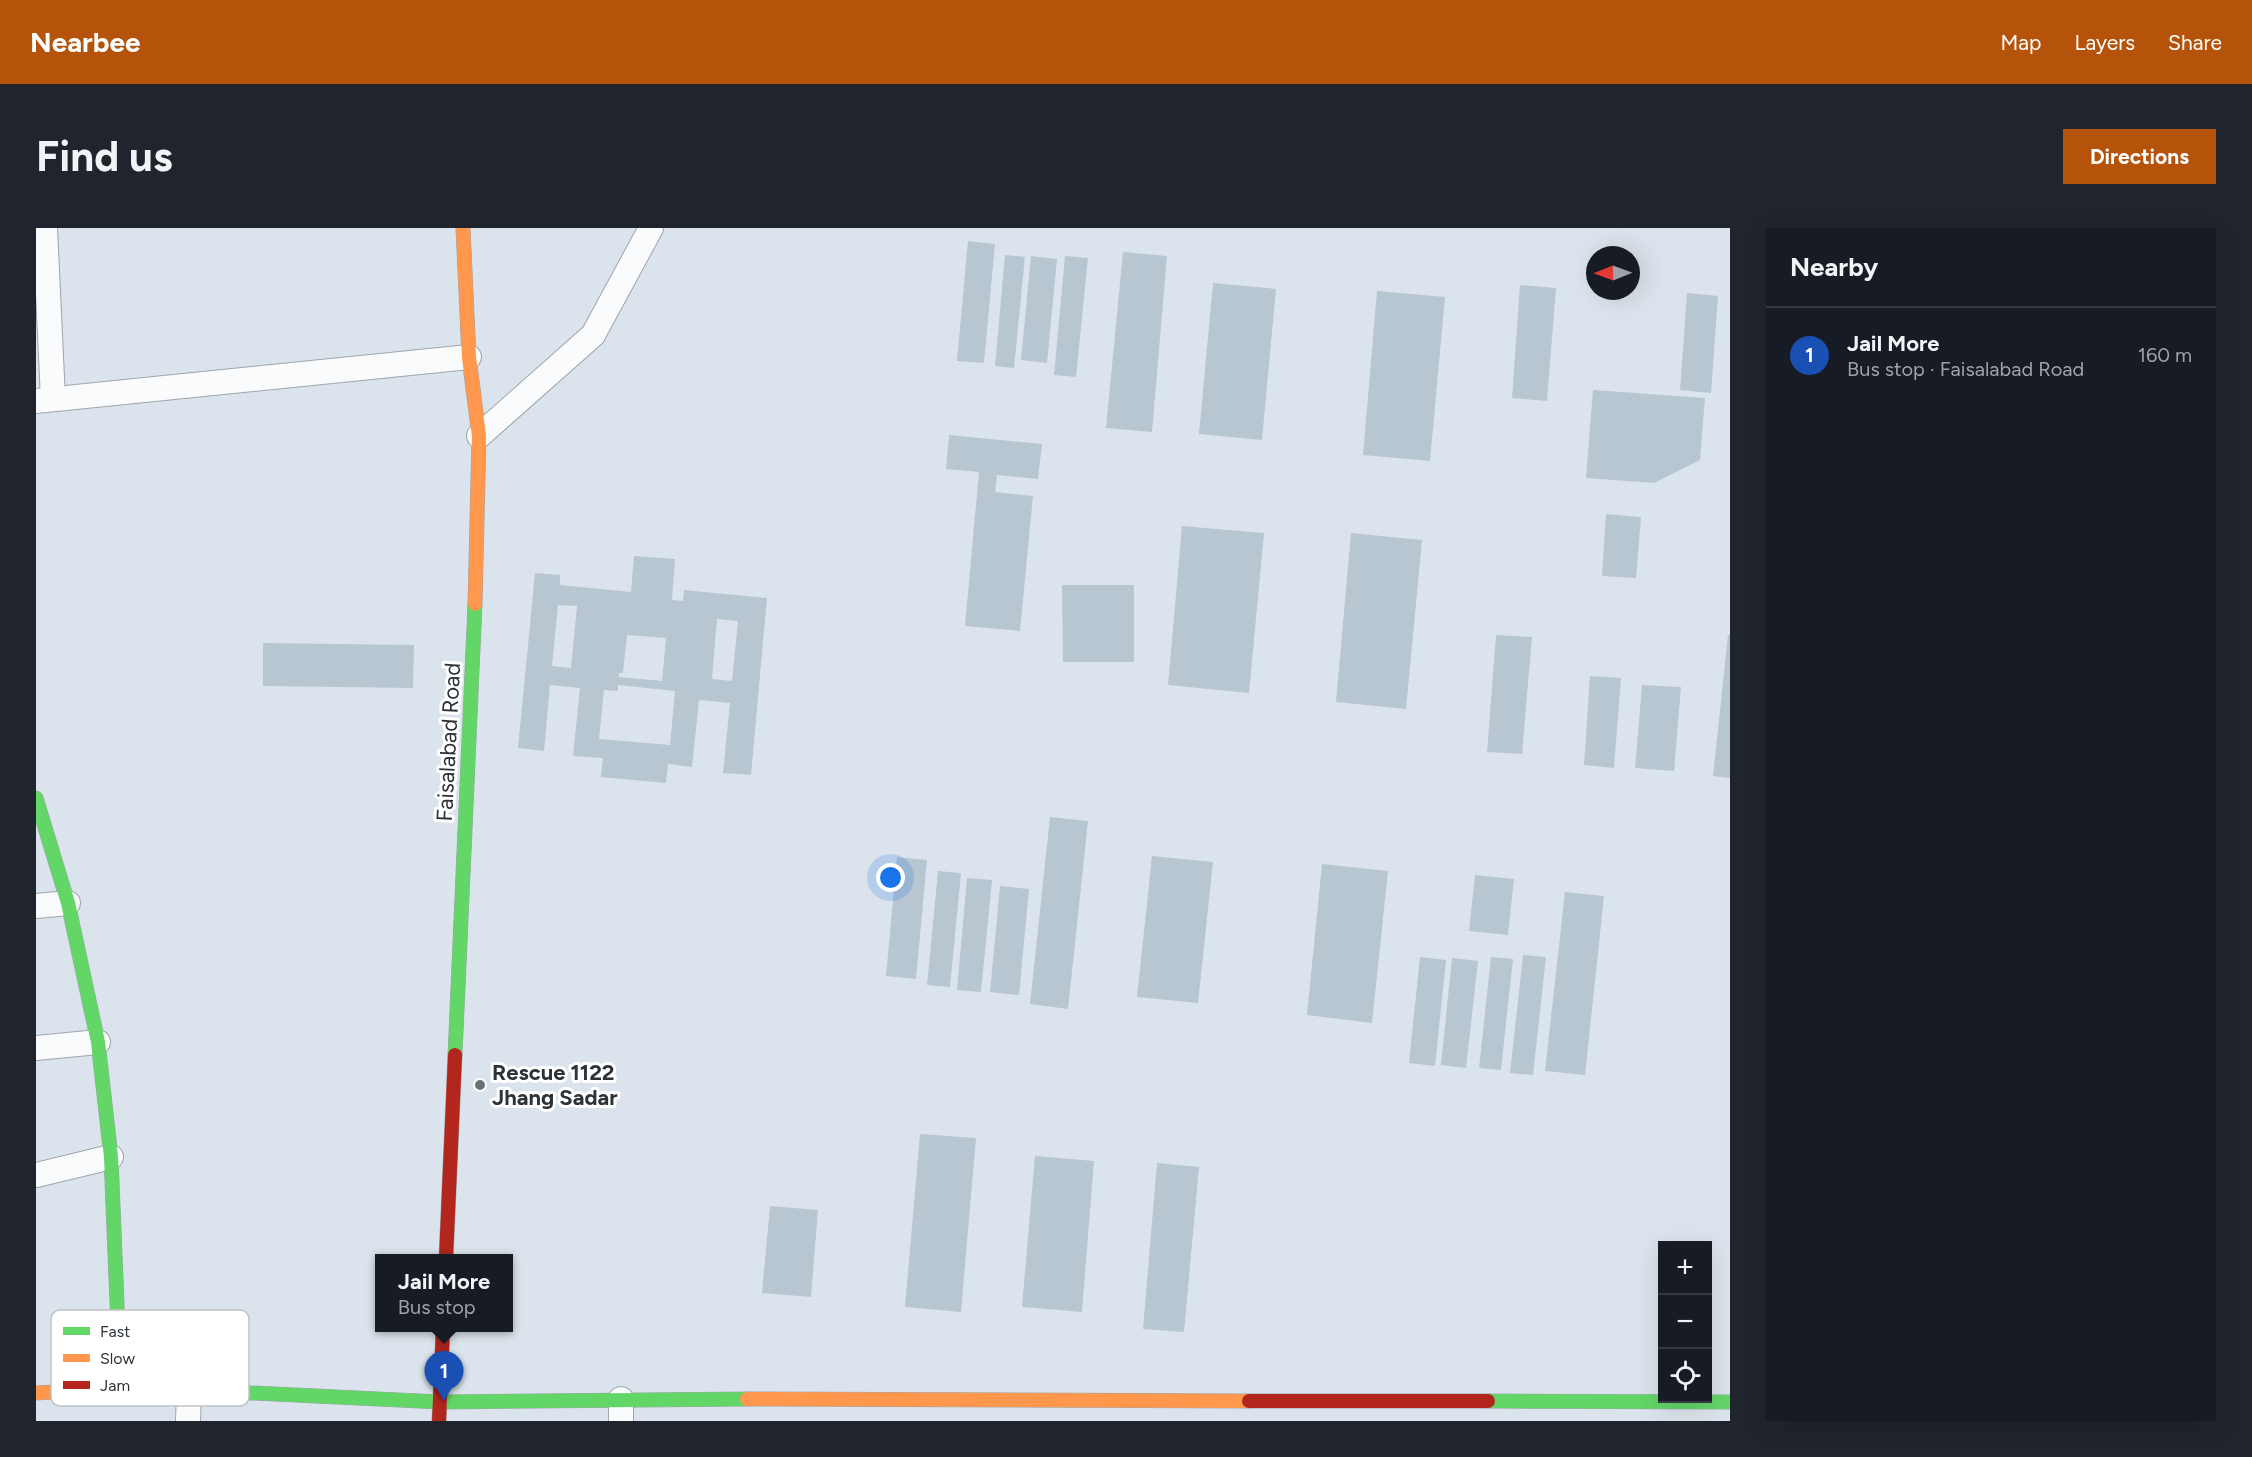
<!DOCTYPE html>
<html lang="en">
<head>
<meta charset="utf-8">
<style>
	body { margin:0; font-family:Figtree,sans-serif; background:#20242c; color:#f1f3f6 }
	.controls { position:absolute; right:18px; bottom:18px; display:grid; overflow:hidden; border-radius:0px; box-shadow:0 6px 24px #0002 }
	.controls button { width:54px; height:54px; display:grid; place-items:center; padding:0; border:0; border-bottom:2px solid #363941; background:#171b24; color:#f1f3f6; font:30px sans-serif }
	.compass { position:absolute; left:1550px; top:18px; width:54px; height:54px; border-radius:50%; background:#171b24; box-shadow:0 6px 24px #0002; rotate:269deg }
	.you { position:absolute; left:855px; top:650px; width:21px; height:21px; margin:-15px; border:4px solid #fff; border-radius:50%; background:#1a73e8; box-shadow:0 0 0 9px #1a73e833 }
	.badge { display:grid; place-items:center; width:39px; height:39px; border-radius:50%; background:#b45309; color:#fff; font-size:20px; font-weight:700 }
	.pin { position:absolute; translate:-50% -50px; filter:drop-shadow(0 2px 3px #0008) }
	.pin::after { content:''; position:absolute; top:32px; width:21px; height:18px; background:inherit; clip-path:polygon(0 0,100% 0,50% 100%) }
	.popup { position:absolute; left:339px; top:1026px; width:138px; height:78px; box-sizing:border-box; display:grid; place-content:center; border-radius:0px; background:#171b24; filter:drop-shadow(0 2px 4px #0005); font-size:20px; white-space:nowrap; color:#9ea1a6 }
	.popup b { font-size:22px; color:#f1f3f6 }
	.popup::after { content:''; position:absolute; left:50%; top:100%; margin-left:-12px; border:12px solid transparent; border-top-color:#171b24 }
	.list { margin:0; padding:0; list-style:none }
	h2 { display:flex; justify-content:space-between; align-items:center; height:78px; margin:0; padding:0 24px; font-size:26px }
	h2 small { font-size:20px; font-weight:400; color:#9ea1a6 }
	.list li { display:grid; grid-template-columns:39px 1fr auto; gap:18px; align-items:center; box-sizing:border-box; height:96px; padding:0 24px; border-top:2px solid #363941 }
	.list b { display:block; font-size:22px; white-space:nowrap }
	.list p { margin:0; font-size:20px; white-space:nowrap; color:#9ea1a6 }
	.list em { font-size:20px; font-style:normal; color:#9ea1a6 }
	.icon { flex:none; width:33px; height:33px; fill:none; stroke:currentColor; stroke-width:2; stroke-linecap:round; stroke-linejoin:round }
	.map { position:relative; flex:none; width:1694px; height:1193px; overflow:hidden; border-radius:0px }
	header { display:flex; align-items:center; gap:36px; box-sizing:border-box; height:84px; padding:0 30px; background:#b45309; color:#fff }
	header strong { font-size:28px }
	nav { display:flex; gap:33px; margin-inline-start:auto; font-size:21px }
	.intro { display:flex; align-items:center; justify-content:space-between; box-sizing:border-box; height:144px; padding:0 36px }
	h1 { margin:0; font-size:42px }
	.button { padding:15px 27px; border-radius:0px; background:#b45309; color:#fff; font-size:21px; font-weight:700 }
	main { display:flex; gap:36px; padding:0 36px }
	aside { flex:1; background:#171b24; border-radius:0px; box-shadow:0 6px 24px #0002 }
	.map>svg:first-child { display:block }
	.building { fill:#b8c6d2; fill-rule:evenodd }
	.lines { fill:none; stroke-linecap:round; stroke-linejoin:round }
	.street-casing { stroke:#9ea5ab; stroke-width:26 }
	.fast-casing { stroke:#9ea5ab; stroke-width:15 }
	.slow-casing { stroke:#9ea5ab; stroke-width:15 }
	.jam-casing { stroke:#9ea5ab; stroke-width:15 }
	.street { stroke:#fafbfc; stroke-width:24 }
	.fast { stroke:#63d668; stroke-width:14 }
	.slow { stroke:#ff974d; stroke-width:14 }
	.jam { stroke:#b3261e; stroke-width:14 }
	.poi-dot { fill:#697076; stroke:#fff; stroke-width:2 }
	.labels { text-anchor:middle; stroke-width:6; stroke-linejoin:round; paint-order:stroke }
	.street-label { font-size:22px; fill:#2c3237; stroke:#fff }
	.poi-label { font-size:22px; font-weight:bold; fill:#2c3237; stroke:#fff; text-anchor:start }
	.key { fill:#fff; stroke:#c0c2c3; stroke-width:1.5 }
	.key-label { font-size:16px; fill:#2c3237 }
</style>
</head>
<body>
<header>
<strong>Nearbee</strong>
<nav><a>Map</a><a>Layers</a><a>Share</a></nav>
</header>
<div class="intro"><h1>Find us</h1><a class="button">Directions</a></div>
<main>
<div class="map">
<svg width="1694" height="1193" viewBox="0 0 1694 1193">
	<rect width="100%" height="100%" fill="#dbe4ec"/>
	<!-- building -->
	<g class="building">
		<path d="M932,13L959,16L948,135L921,133Z"/>
		<path d="M1087,24L1131,28L1116,204L1070,200Z"/>
		<path d="M969,27L989,29L978,140L959,138Z"/>
		<path d="M995,28L1021,31L1011,135L985,132Z"/>
		<path d="M1029,28L1052,30L1040,149L1018,147Z"/>
		<path d="M1177,55L1240,61L1226,212L1163,206Z"/>
		<path d="M1484,57L1520,60L1511,173L1476,170Z"/>
		<path d="M1341,63L1409,69L1394,233L1327,227Z"/>
		<path d="M1651,65L1682,68L1675,165L1644,162Z"/>
		<path d="M1557,162L1669,170L1664,232L1618,255L1550,250Z"/>
		<path d="M913,207L1006,216L1002,251L961,247L959,264L997,268L984,403L929,398L943,244L910,241Z"/>
		<path d="M1570,286L1605,289L1600,350L1566,348Z"/>
		<path d="M1146,298L1228,305L1213,465L1132,457Z"/>
		<path d="M1315,305L1386,312L1370,481L1300,474Z"/>
		<path d="M598,328L639,331L636,372L647,373L648,362L731,370L715,547L687,545L694,475L663,472L656,539L632,536L630,555L565,549L567,530L537,528L544,460L514,457L508,523L482,520L499,345L524,347V357L595,364ZM522,377L541,378L535,440L516,438ZM681,391L702,393L696,453L676,451ZM591,407L630,410L626,453L583,449V445H587ZM582,457L639,463L634,517L563,511L568,462L582,463Z"/>
		<path d="M1026,357H1098V434H1027Z"/>
		<path d="M1460,407L1496,409L1486,526L1451,524Z"/>
		<path d="M1692,407H1694V550L1677,548Z"/>
		<path d="M227,415L378,417L377,460L227,458Z"/>
		<path d="M1554,448L1585,450L1578,540L1548,537Z"/>
		<path d="M1606,457L1645,459L1638,543L1599,540Z"/>
		<path d="M1014,589L1052,593L1032,781L994,776Z"/>
		<path d="M1116,628L1177,634L1162,775L1101,769Z"/>
		<path d="M861,629L891,632L880,751L850,748Z"/>
		<path d="M1286,636L1352,643L1336,795L1271,787Z"/>
		<path d="M902,643L925,645L914,759L891,757Z"/>
		<path d="M1439,647L1478,651L1472,707L1433,703Z"/>
		<path d="M931,650L956,652L945,764L921,762Z"/>
		<path d="M964,658L993,661L983,767L954,764Z"/>
		<path d="M1529,664L1568,668L1549,847L1509,843Z"/>
		<path d="M1487,727L1510,729L1497,847L1474,845Z"/>
		<path d="M1384,729L1410,732L1399,838L1373,835Z"/>
		<path d="M1455,729L1477,731L1465,842L1443,840Z"/>
		<path d="M1416,730L1442,733L1430,840L1405,837Z"/>
		<path d="M884,906L940,910L925,1084L869,1079Z"/>
		<path d="M999,928L1058,933L1046,1084L986,1079Z"/>
		<path d="M1121,935L1163,939L1148,1104L1107,1101Z"/>
		<path d="M734,978L782,982L775,1069L726,1065Z"/>
	</g>
	<g class="lines">
		<!-- street casing -->
		<g class="street-casing">
			<g id="street">
				<path d="M9,0L17,171"/>
				<path d="M0,173L433,129"/>
				<path d="M443,208L557,107L615,0"/>
				<path d="M0,678L32,675"/>
				<path d="M0,820L62,814"/>
				<path d="M0,947L75,929"/>
				<path d="M85,1160L153,1162L152,1193"/>
				<path d="M585,1171V1193"/>
			</g>
		</g>
		<!-- fast casing -->
		<g class="fast-casing">
			<g id="fast">
				<path d="M0,570L32,675L62,814L75,929L82,1099"/>
				<path d="M419,827L439,376"/>
				<path d="M153,1162L404,1174L711,1171"/>
				<path d="M1452,1173L1694,1174"/>
			</g>
		</g>
		<!-- slow casing -->
		<g class="slow-casing">
			<g id="slow">
				<path d="M427,0L433,129L443,208L439,376"/>
				<path d="M0,1165L85,1160L82,1099"/>
				<path d="M711,1171L1213,1173"/>
			</g>
		</g>
		<!-- jam casing -->
		<g class="jam-casing">
			<g id="jam">
				<path d="M410,1030L419,827"/>
				<path d="M1213,1173H1452"/>
				<path d="M403,1193L407,1100"/>
			</g>
		</g>
		<!-- street -->
		<use href="#street" class="street"/>
		<!-- fast -->
		<use href="#fast" class="fast"/>
		<!-- slow -->
		<use href="#slow" class="slow"/>
		<!-- jam -->
		<use href="#jam" class="jam"/>
	</g>
	<!-- markers -->
	<circle class="poi-dot" cx="444" cy="857" r="6"/>
	<g class="labels">
		<!-- street labels -->
		<g class="street-label">
			<text transform="translate(412 514) rotate(-87)" y="8">Faisalabad Road</text>
		</g>
		<!-- poi labels -->
		<g class="poi-label">
			<text x="456" y="852">Rescue 1122<tspan x="456" dy="25">Jhang Sadar</tspan></text>
		</g>
	</g>
	<!-- legend -->
	<rect x="15" y="1082" width="198" height="96" rx="9" class="key"/>
	<rect x="27" y="1099" width="27" height="8" fill="#63d668"/>
	<rect x="27" y="1126" width="27" height="8" fill="#ff974d"/>
	<rect x="27" y="1153" width="27" height="8" fill="#b3261e"/>
	<g class="key-label">
		<text x="64" y="1109">Fast</text>
		<text x="64" y="1136">Slow</text>
		<text x="64" y="1163">Jam</text>
	</g>
</svg>
<div class="controls">
<button>+</button>
<button>−</button>
<button><svg class="icon" aria-label="locate" viewBox="0 0 24 24"><circle cx="12" cy="12" r="6"/><path d="M12 2v4M12 18v4M2 12h4M18 12h4"/></svg></button>
</div>
<svg class="compass" viewBox="-18 -18 36 36"><path d="M0-13l5 13h-10z" fill="#e53935"/><path d="M0 13l5-13h-10z" fill="#9ea1a6"/></svg>
<div class="you"></div>
<div class="pin badge" style="left:408px;top:1173px;background:#1a4fb4">1</div>
<div class="popup"><b>Jail More</b>Bus stop</div>
</div>
<aside>
<h2>Nearby<small></small></h2>
<ul class="list">
<li><span class="badge" style="background:#1a4fb4">1</span><div><b>Jail More</b><p>Bus stop · Faisalabad Road</p></div><em>160 m</em></li>
</ul>
</aside>
</main>
</body>
</html>
